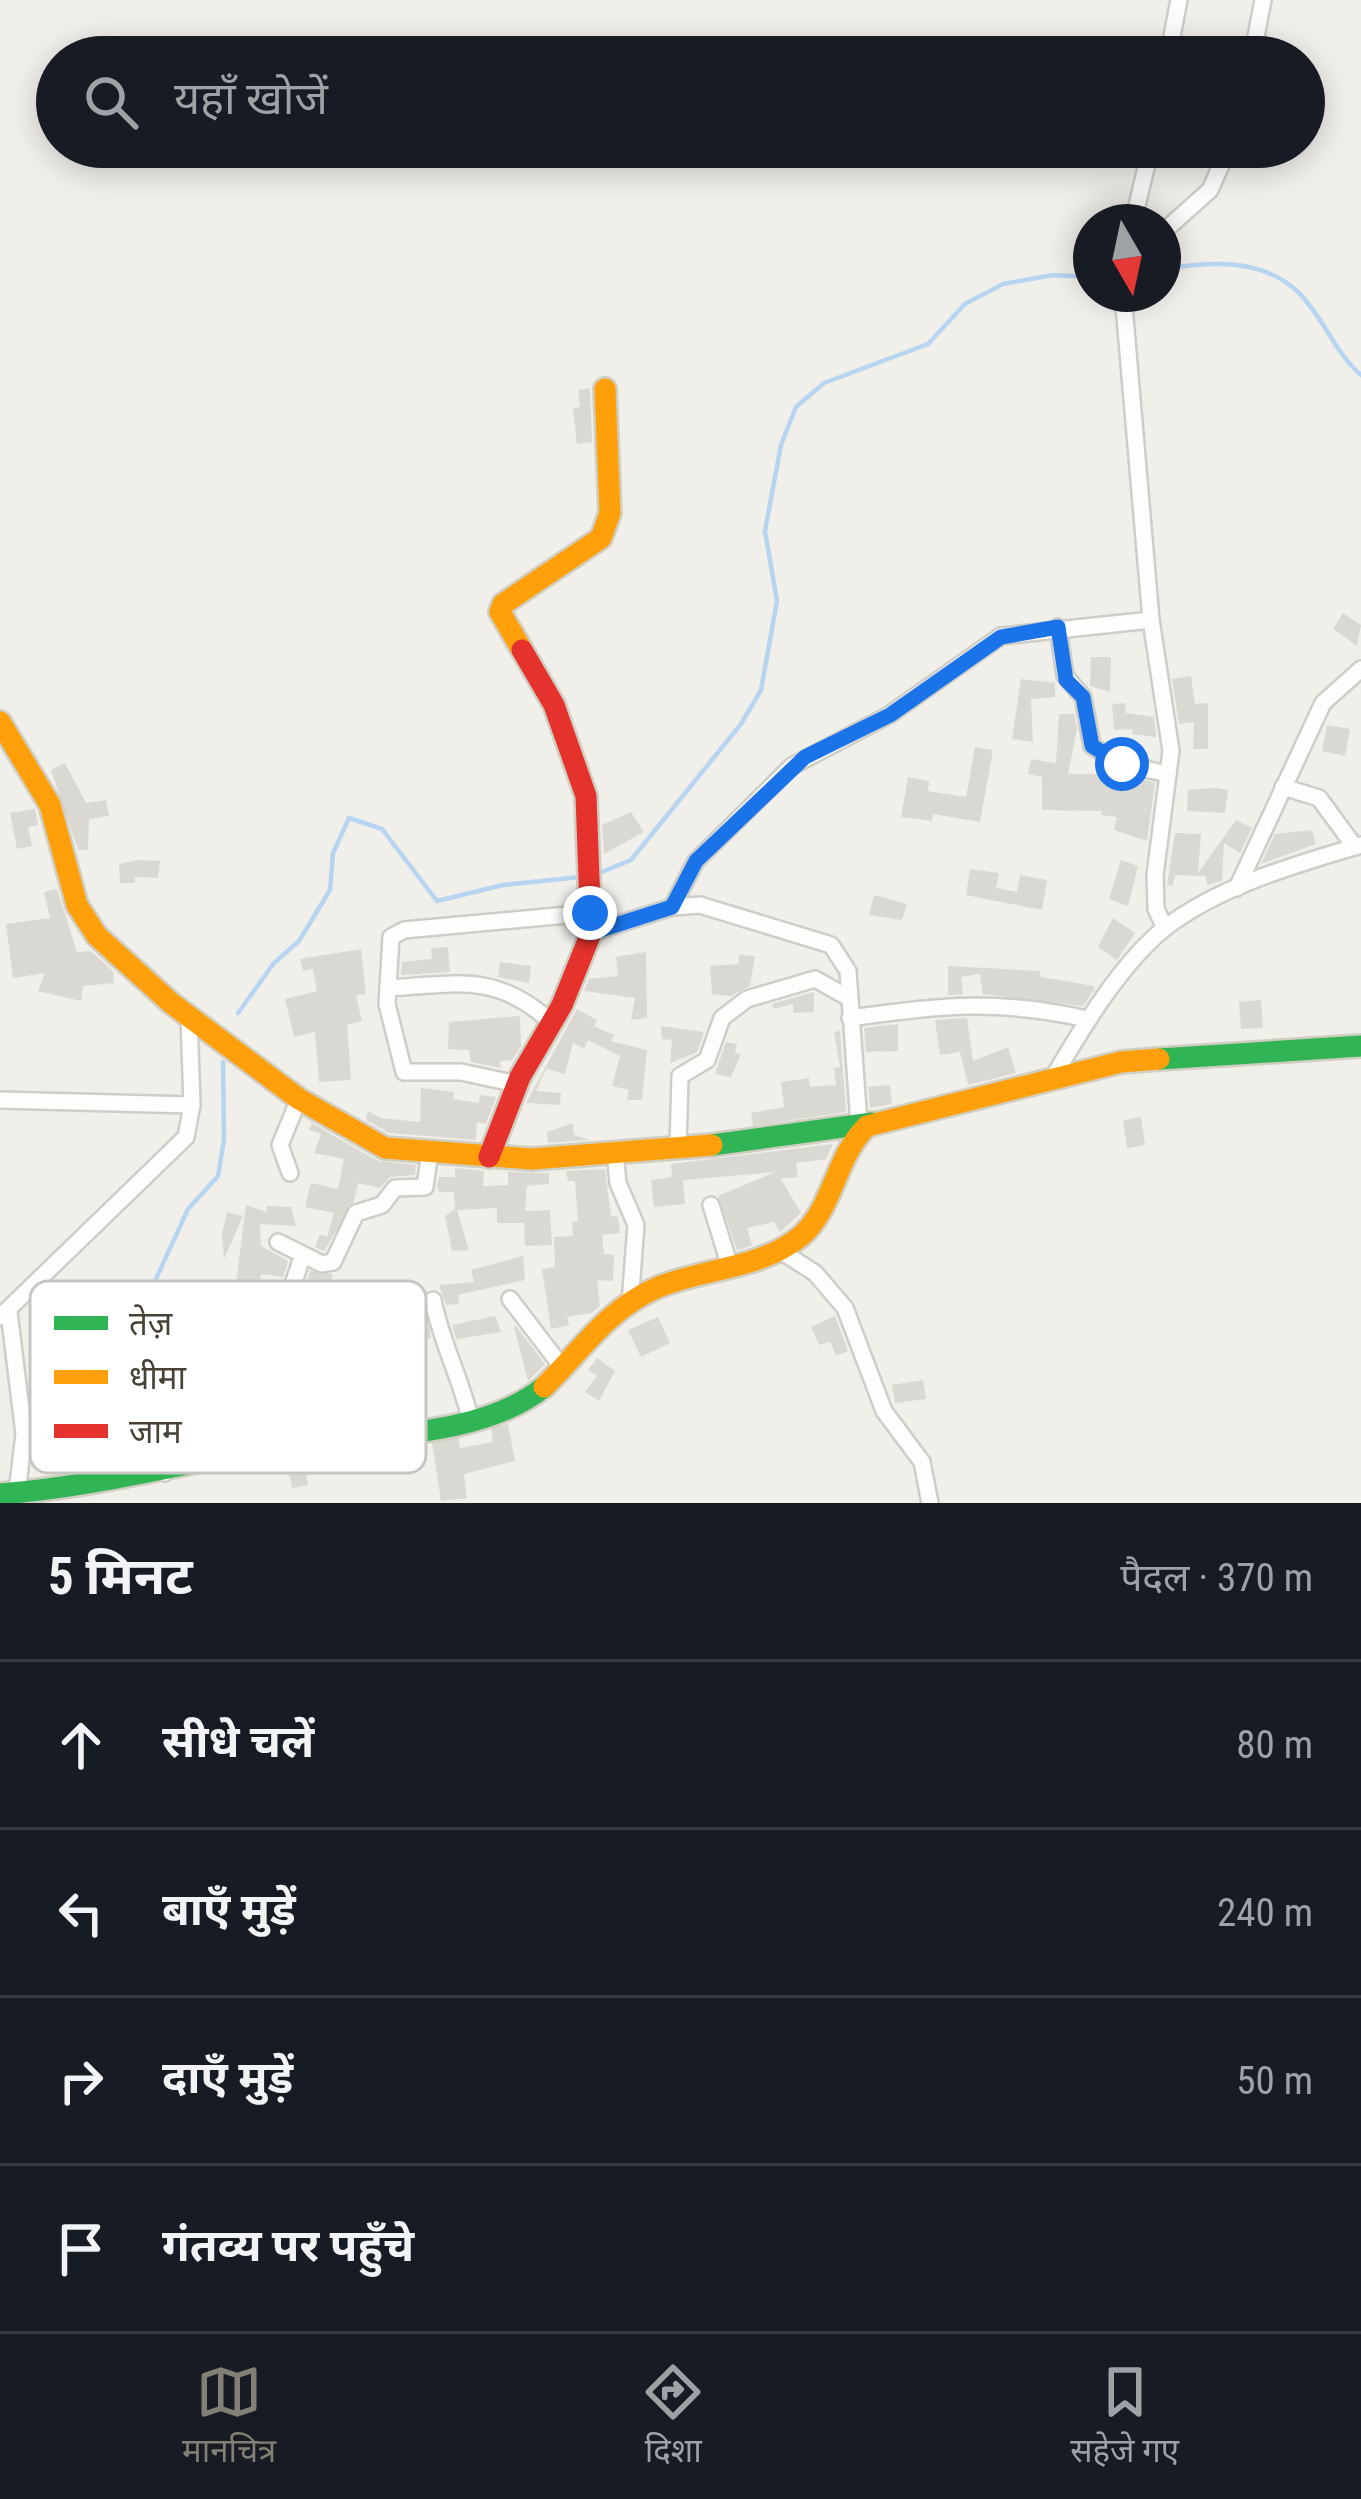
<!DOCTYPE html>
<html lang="hi">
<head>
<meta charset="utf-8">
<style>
	body { margin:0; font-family:"Roboto Condensed","Noto Sans Devanagari",sans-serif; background:#242831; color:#f1f3f6 }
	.compass { position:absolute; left:1073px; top:204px; width:108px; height:108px; border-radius:50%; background:#171b24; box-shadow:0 6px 30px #0003; rotate:171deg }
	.stop { position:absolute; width:36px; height:36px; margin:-27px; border:9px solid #1a73e8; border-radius:50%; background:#fff }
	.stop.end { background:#1a73e8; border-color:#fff; box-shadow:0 3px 12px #0008 }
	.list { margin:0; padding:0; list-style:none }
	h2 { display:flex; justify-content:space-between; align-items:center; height:156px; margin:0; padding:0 48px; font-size:51px }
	h2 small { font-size:39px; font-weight:400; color:#9ea1a6 }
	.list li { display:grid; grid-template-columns:78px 1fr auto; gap:36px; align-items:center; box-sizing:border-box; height:168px; padding:0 48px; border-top:3px solid #363941 }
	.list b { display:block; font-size:45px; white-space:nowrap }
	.list em { font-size:39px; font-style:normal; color:#9ea1a6 }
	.icon { flex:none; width:66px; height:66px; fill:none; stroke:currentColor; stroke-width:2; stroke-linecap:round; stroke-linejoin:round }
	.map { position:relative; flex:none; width:1361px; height:1503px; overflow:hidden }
	.search { position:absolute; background:#171b24; box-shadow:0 6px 30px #0003; left:36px; right:36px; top:36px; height:132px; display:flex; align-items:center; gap:30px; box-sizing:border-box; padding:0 42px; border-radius:66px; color:#9ea1a6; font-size:45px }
	.sheet { height:828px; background:#171b24 }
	nav { display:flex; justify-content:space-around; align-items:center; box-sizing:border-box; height:168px; border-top:3px solid #363941; background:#171b24; font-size:33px; color:#9ea1a6 }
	nav a { display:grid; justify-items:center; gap:6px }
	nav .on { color:#827f74 }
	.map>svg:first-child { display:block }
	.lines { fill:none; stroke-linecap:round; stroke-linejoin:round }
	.stream { stroke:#b7d4f1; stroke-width:4.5 }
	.building { fill:#dad8d2 }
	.street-casing { stroke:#cecdc7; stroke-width:20 }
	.fast-casing { stroke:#d0cec1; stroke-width:26 }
	.slow-casing { stroke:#d0cec1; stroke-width:26 }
	.jam-casing { stroke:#d0cec1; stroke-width:26 }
	.street { stroke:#fdfdfc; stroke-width:15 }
	.fast { stroke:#30b455; stroke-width:21 }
	.slow { stroke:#ff9f0a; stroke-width:21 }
	.jam { stroke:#e5322d; stroke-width:21 }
	.route { stroke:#1a73e8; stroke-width:15 }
	.key { fill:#fff; stroke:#c8c6c2; stroke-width:3 }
	.key-label { font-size:33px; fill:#474235 }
</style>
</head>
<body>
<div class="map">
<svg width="1361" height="1503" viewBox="0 0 1361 1503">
	<rect width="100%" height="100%" fill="#f0efea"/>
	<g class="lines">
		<!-- stream -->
		<g class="stream">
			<path d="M1163,269C1209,262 1261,257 1298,292C1323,316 1334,352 1361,375"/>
			<path d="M597,874L631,860L741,724L761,690L777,601L765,531L781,445L796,407L824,383L928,344L965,304L1003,284L1053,275L1091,277"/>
			<path d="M238,1013L274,963L299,941L330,890L333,853L349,818L382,829L437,901L503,885L580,877"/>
			<path d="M70,1477L66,1418L145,1303L188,1209L218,1176L224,1140L223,1062"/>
		</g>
	</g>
	<!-- building -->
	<g class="building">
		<path d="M590,388L592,442L577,444L573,408L580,407L578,390Z"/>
		<path d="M1343,613L1361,625L1357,646L1333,629Z"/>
		<path d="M1091,657H1111L1110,692L1090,686Z"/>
		<path d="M1191,676L1195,704L1208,703V749H1193L1194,722L1179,724L1172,679Z"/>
		<path d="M1021,679L1055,683V697L1031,699L1033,742L1012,739Z"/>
		<path d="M1125,703L1126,713L1154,717L1156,737L1132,734L1133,729L1114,730L1112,704Z"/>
		<path d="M1059,714H1074L1077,729L1068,774H1105L1106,768L1155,783L1147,841L1114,830L1117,817L1101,815L1102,811L1042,810V777L1028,774L1031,759L1056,763Z"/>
		<path d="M1327,725L1350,729L1345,756L1322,751Z"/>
		<path d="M975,747L993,750L980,822L933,814L932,821L901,817L908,777L929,781L928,791L966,797Z"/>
		<path d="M65,763L86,803L106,800L109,816L89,819L88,850H78L51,770Z"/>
		<path d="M1215,788L1228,790L1225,813L1187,811L1188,790Z"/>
		<path d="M35,809L38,825L28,827L32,846L17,849L10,813Z"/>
		<path d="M631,812L644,832L604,854L602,825Z"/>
		<path d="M1236,820L1252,828L1240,853L1224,843L1222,881L1207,885L1206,876L1175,875L1173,886L1167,885L1175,833L1201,834L1198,873Z"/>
		<path d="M1312,830L1316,844L1261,864L1275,834Z"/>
		<path d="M138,860L160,861L158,878L135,877V883H120L119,864Z"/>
		<path d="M1121,860L1138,866L1128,906L1109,899Z"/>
		<path d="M970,869L999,873L996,888L1017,892L1020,875L1047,880L1042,910L966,895Z"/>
		<path d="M57,889L77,952L91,951L113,971L114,983L83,986L81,1001L38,991L45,973L13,978L6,924L50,918L44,892Z"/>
		<path d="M874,895L907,904L902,920L869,915Z"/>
		<path d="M1113,918L1135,933L1117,960L1098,947Z"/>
		<path d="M448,947L450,972L401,975L402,962L432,959L431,948Z"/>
		<path d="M361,949L366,994L356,995L362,1021L347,1025L351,1080L319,1082L315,1032L294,1037L285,999L317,991L313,969L303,971L300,959Z"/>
		<path d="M646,952L647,1018L631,1020L635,998L584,991L589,979L618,976L616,957Z"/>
		<path d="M739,955L755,956L750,986L731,996L712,994L710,966L739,964Z"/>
		<path d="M500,962L531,966L529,983L498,977Z"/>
		<path d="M948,966L1040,971V977L1094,986V990L1083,1006L983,994L980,974L961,977L963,994L948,995Z"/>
		<path d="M814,992V1012L793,1013V1004L773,1009L772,1004Z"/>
		<path d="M1261,1000L1263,1028L1241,1029L1239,1002Z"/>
		<path d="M577,1009L597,1020L594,1026L614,1035L611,1041L647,1050L642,1100H627L629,1090L612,1086L620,1056L588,1040L584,1048L573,1043L565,1074L546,1069L536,1091L561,1093L560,1105L526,1103Z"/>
		<path d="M520,1016L521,1046L512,1060L500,1061L501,1068L471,1062L469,1050L448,1049L449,1022Z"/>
		<path d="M967,1018L973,1061L1008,1047L1016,1073L968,1085L960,1052L940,1055L935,1020Z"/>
		<path d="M898,1024V1051L866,1052L864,1028Z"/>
		<path d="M661,1026L704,1032L697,1052L670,1063L672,1040L662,1039Z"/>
		<path d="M840,1031L846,1112L753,1126L751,1113L784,1107L781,1082L809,1078L810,1087L836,1085L834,1068L840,1067L834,1032Z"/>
		<path d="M726,1042L737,1044L735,1053L741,1054L731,1077L715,1074Z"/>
		<path d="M890,1085L892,1104L870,1108L868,1087Z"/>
		<path d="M421,1088L454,1092L453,1099L479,1103L480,1095L496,1097L486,1124L477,1122L476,1140L389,1133L366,1120L368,1111L381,1118L420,1122Z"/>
		<path d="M1141,1117L1145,1145L1127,1148L1123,1120Z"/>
		<path d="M312,1123L378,1161L416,1165L415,1175L390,1177L380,1188L358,1183L354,1201L324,1251L315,1247L320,1234L327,1237L334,1213L305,1207L311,1183L338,1189L344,1159L314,1153L321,1134L309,1130Z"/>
		<path d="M573,1123L574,1135L590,1140L548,1143L547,1132Z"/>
		<path d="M833,1144L826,1159L796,1163L798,1177L781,1179L801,1213L780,1232L774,1222L747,1228L752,1245L745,1248L737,1250L718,1196L775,1172L683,1180L685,1204L654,1207L651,1180L672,1177L671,1164Z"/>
		<path d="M455,1168L484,1171L483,1186L508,1185V1172L549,1173V1184L527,1186L525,1211L550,1210L552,1245L525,1246L524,1223H497V1208L457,1210L469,1250L452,1251L445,1216L455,1209L454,1192H439L437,1185L439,1177H455Z"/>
		<path d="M605,1169L611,1216L618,1217L620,1233L602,1235L604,1254L614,1255L613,1281L597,1280L600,1306L592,1313L567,1317L569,1325L551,1329L542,1269L555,1267L554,1237L573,1236L572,1222L578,1221L575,1181H568L566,1171Z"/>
		<path d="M246,1205L266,1212L267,1206L291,1207L296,1226L260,1224L261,1246L288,1261L283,1277L261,1274L256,1313H261L262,1326L208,1336L201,1332L203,1311L232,1314Z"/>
		<path d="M227,1212L243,1216L224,1259L222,1234Z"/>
		<path d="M523,1256L525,1280L458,1295L459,1304L446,1305L439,1285L474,1282L471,1270Z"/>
		<path d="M310,1271L333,1274L319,1319L304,1313L313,1290L305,1287Z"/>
		<path d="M423,1294L431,1338L420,1339L418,1324L402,1326L396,1298Z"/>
		<path d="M495,1316L501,1332L456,1339L452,1325Z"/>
		<path d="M835,1316L848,1351L836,1356L830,1342L819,1345L811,1327Z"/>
		<path d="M658,1317L670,1343L641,1357L628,1330Z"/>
		<path d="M516,1326L545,1364L528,1381L514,1327Z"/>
		<path d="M597,1358L615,1371L599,1401L585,1392L597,1376L588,1370Z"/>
		<path d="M923,1380L926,1399L895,1403L892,1385Z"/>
		<path d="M508,1424L515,1461L464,1474L467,1498L441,1501L432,1442L458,1437L460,1448L493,1442L491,1428Z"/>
		<path d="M303,1458L308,1485L292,1488L287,1460Z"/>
	</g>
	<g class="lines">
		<!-- street casing -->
		<g class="street-casing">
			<g id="street">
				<path d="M1168,57L1179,0"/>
				<path d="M1252,57L1263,0"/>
				<path d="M1133,222L1151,147"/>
				<path d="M1163,232L1210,190L1229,147"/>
				<path d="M1123,294L1151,620L1171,751L1155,875L1156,909L1165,928"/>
				<path d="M1058,627L1065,676L1083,697L1092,746L1122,764L1168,774"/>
				<path d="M1283,787L1319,798L1355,847"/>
				<path d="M1237,888L1323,703L1361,669"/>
				<path d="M672,907L696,861L792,766L889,715L1001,636L1151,620"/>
				<path d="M591,933L672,907L700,905L831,945L848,971L859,1124"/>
				<path d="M388,988C456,984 497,972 552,1023"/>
				<path d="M850,1018C941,1005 996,999 1087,1019"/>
				<path d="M1054,1076C1082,1028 1122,962 1165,928C1219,886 1297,864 1361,845"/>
				<path d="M517,1084L461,1072H404L387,1004L391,937L404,930L589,913"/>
				<path d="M0,1100L192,1105"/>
				<path d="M678,1148L680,1076L707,1060L722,1018L747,999L815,979L849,998"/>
				<path d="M615,1152L618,1183L636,1225L630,1303"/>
				<path d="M290,1173L280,1145L299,1099"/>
				<path d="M711,1205L730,1267"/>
				<path d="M278,1242L322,1264L333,1262L356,1213L382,1205L395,1188L425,1187L430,1151"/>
				<path d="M779,1250L815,1273L845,1308L884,1411L922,1462L930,1503"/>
				<path d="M510,1299L562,1367"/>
				<path d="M433,1300C441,1342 460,1376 470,1418"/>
				<path d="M9,1312L24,1434L17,1493"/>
				<path d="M0,1317L186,1137L192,1105L189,1017"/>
				<path d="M165,1473L142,1416L154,1357L275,1336L303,1255"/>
			</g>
		</g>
		<!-- fast casing -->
		<g class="fast-casing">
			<g id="fast">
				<path d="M1159,1059L1361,1046"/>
				<path d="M712,1145L872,1123"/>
				<path d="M0,1494C93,1487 183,1463 274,1447C358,1432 473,1443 544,1387"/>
			</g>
		</g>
		<!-- slow casing -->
		<g class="slow-casing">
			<g id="slow">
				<path d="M522,650L500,612L503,604L601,538L610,513L605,389"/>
				<path d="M0,722L50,805L77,905L97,936L171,1003L299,1099L385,1148L532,1159L712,1145"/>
				<path d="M544,1387C580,1352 606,1311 654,1289C701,1268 760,1270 801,1236C834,1207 835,1157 867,1126L1121,1062L1159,1059"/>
			</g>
		</g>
		<!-- jam casing -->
		<g class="jam-casing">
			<path id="jam" d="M489,1157L520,1077L562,1005L591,933L586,796L554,705L522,650"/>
		</g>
		<!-- street -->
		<use href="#street" class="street"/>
		<!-- fast -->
		<use href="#fast" class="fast"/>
		<!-- slow -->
		<use href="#slow" class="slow"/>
		<!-- jam -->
		<use href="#jam" class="jam"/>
	</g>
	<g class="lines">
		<!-- route -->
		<path class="route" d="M590,913L591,933L672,907L696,861L805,757L890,715L1001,637L1058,627L1066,680L1083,697L1092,746L1122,764"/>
	</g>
	<!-- legend -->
	<rect x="30" y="1281" width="396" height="192" rx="18" class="key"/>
	<rect x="54" y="1316" width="54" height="14" fill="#30b455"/>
	<rect x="54" y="1370" width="54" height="14" fill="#ff9f0a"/>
	<rect x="54" y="1424" width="54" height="14" fill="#e5322d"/>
	<g class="key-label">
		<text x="129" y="1335">तेज़</text>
		<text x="129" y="1389">धीमा</text>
		<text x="129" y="1443">जाम</text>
	</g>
</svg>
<svg class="compass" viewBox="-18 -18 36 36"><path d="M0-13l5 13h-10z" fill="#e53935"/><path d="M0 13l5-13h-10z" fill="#9ea1a6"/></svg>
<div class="stop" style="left:1122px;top:764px"></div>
<div class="stop end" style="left:590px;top:913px"></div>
<div class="search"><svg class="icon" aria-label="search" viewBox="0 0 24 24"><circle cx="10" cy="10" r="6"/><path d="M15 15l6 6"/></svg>यहाँ खोजें</div>
</div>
<section class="sheet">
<h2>5 मिनट<small>पैदल · 370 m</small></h2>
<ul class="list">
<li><svg class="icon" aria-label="ahead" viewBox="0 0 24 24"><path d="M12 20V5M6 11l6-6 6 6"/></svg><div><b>सीधे चलें</b></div><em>80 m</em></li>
<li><svg class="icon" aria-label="left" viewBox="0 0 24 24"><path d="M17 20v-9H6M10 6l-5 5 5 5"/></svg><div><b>बाएँ मुड़ें</b></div><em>240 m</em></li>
<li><svg class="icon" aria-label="right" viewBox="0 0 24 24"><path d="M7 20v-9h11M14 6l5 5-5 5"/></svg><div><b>दाएँ मुड़ें</b></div><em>50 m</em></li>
<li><svg class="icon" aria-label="arrive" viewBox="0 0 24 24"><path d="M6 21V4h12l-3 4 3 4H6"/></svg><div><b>गंतव्य पर पहुँचे</b></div></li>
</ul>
</section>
<nav>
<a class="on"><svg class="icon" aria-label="map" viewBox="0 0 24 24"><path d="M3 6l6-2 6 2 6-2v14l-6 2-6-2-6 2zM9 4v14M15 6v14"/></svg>मानचित्र</a>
<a><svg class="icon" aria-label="directions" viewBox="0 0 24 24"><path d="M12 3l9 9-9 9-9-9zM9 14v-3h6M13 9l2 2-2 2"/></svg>दिशा</a>
<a><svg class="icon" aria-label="saved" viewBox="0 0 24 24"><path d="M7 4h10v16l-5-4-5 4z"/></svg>सहेजे गए</a>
</nav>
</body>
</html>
